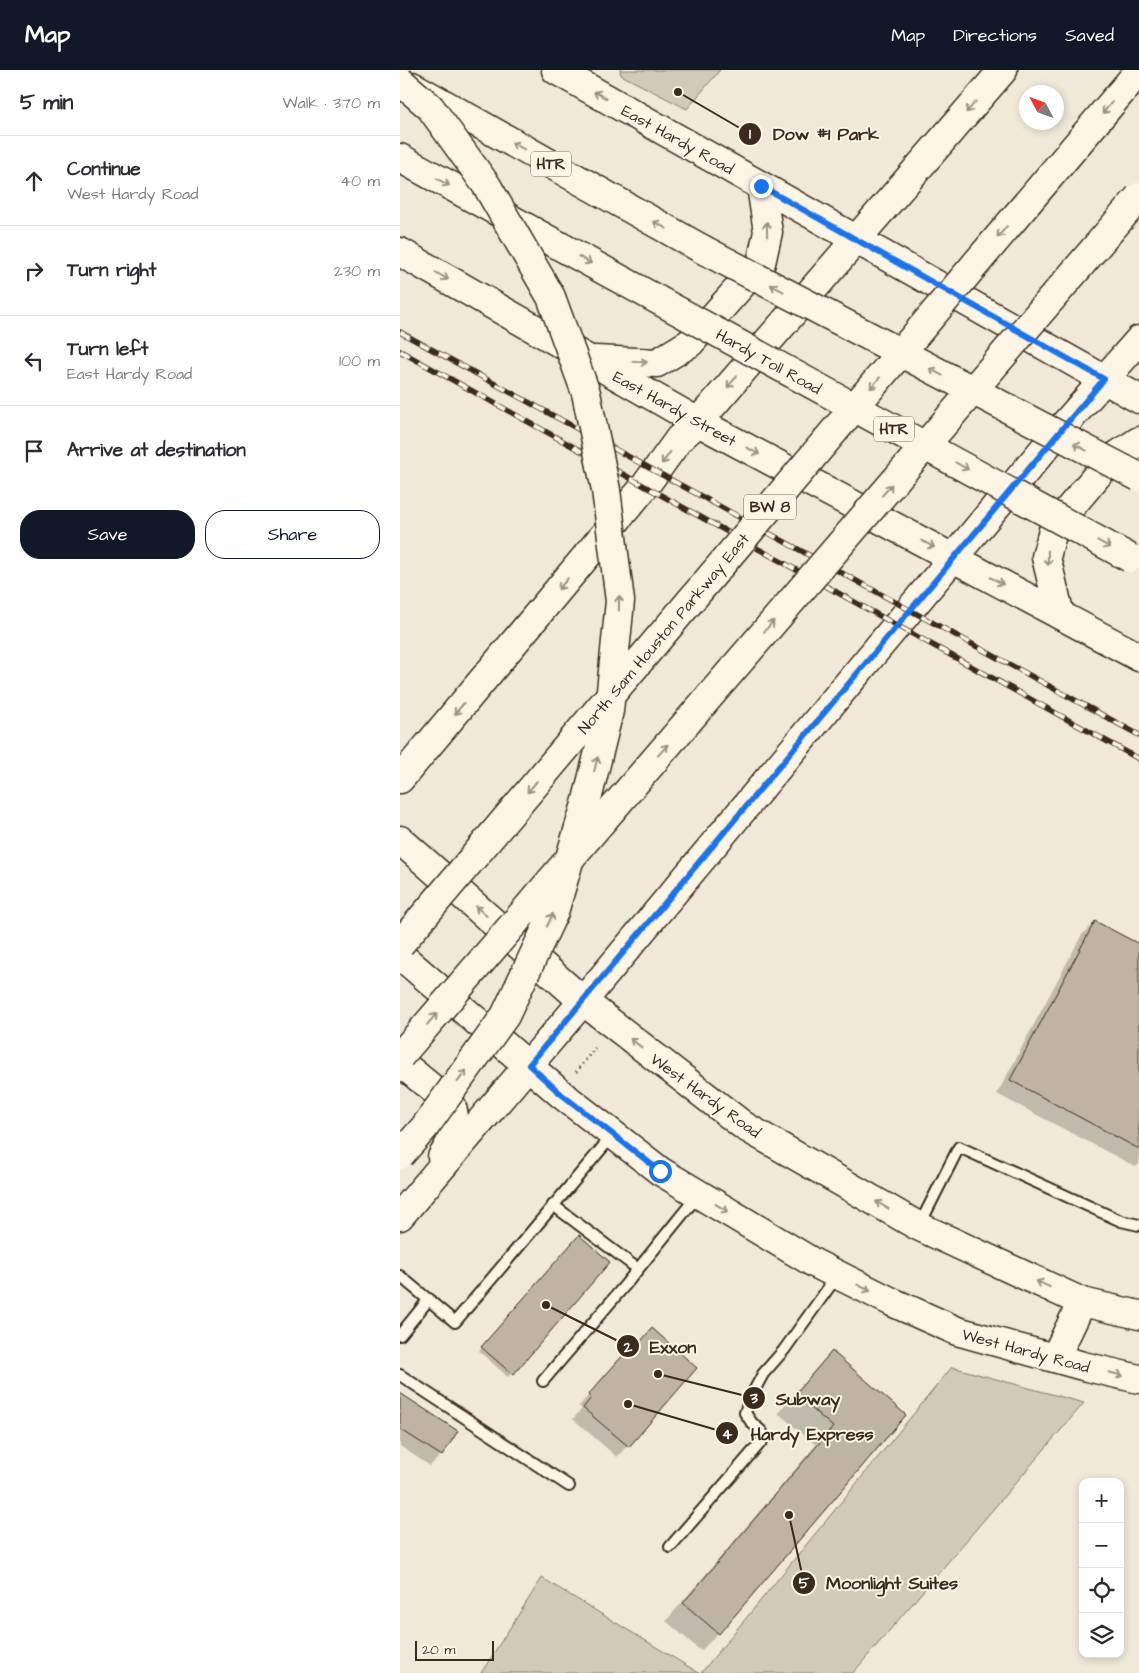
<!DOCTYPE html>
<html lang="en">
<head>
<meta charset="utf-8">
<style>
	body { margin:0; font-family:"Architects Daughter",sans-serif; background:#f2f2f3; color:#2b2b33 }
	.controls { position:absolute; right:15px; bottom:15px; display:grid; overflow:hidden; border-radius:10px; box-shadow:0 2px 8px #0003 }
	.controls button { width:45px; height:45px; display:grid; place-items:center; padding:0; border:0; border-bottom:1px solid #e1e1e2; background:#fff; color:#2b2b33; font:25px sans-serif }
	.compass { position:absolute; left:619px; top:15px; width:45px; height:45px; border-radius:50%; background:#fff; box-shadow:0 2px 8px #0003; rotate:311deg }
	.scale { position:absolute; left:15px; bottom:12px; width:79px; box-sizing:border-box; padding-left:5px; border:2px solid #3b2a1e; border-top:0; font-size:14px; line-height:18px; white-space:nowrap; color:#3b2a1e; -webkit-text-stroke:4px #fcf5e5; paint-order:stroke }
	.stop { position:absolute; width:15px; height:15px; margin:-11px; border:4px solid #1a73e8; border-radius:50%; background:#fff }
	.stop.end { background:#1a73e8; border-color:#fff; box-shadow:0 1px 5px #0008 }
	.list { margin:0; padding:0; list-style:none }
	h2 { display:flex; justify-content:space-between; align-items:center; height:65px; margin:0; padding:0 20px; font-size:21px }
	h2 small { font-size:16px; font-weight:400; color:#7c7c81 }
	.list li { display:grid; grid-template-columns:32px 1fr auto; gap:15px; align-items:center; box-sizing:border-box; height:90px; padding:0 20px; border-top:1px solid #e1e1e2 }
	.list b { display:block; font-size:19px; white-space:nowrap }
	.list p { margin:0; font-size:16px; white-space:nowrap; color:#7c7c81 }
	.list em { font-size:16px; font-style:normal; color:#7c7c81 }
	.actions { display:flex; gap:10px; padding:15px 20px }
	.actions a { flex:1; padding:11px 0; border:1px solid #111827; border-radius:20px; text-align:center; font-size:18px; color:#111827 }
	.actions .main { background:#111827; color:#fff }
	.icon { flex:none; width:28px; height:28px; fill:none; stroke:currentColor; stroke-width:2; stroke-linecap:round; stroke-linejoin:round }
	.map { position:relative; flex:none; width:739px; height:1603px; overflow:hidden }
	header { display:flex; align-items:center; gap:30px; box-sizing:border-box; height:70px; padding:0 25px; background:#111827; color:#fff }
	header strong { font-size:24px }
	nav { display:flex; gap:28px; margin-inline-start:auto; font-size:18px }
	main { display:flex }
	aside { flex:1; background:#fff }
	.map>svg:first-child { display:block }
	.green { fill:#d2c9ba; stroke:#867a6c }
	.shadow { fill:#0003 }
	.building { fill:#beb3a4; stroke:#3b2a1e }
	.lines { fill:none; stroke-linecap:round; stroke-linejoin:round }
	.service-casing { stroke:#3b2a1e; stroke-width:14 }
	.secondary-casing { stroke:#3b2a1e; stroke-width:31 }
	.motorway-casing { stroke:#3b2a1e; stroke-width:31 }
	.path { stroke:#3b2a1e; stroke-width:3; stroke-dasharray:1 4; stroke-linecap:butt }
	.service { stroke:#fcf5e5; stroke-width:10 }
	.secondary { stroke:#fcf5e5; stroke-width:28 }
	.motorway { stroke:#fcf5e5; stroke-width:28 }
	.rail-casing { stroke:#3b2a1e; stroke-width:5.5 }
	.rail { stroke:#fcf5e5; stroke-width:4; stroke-dasharray:11; stroke-linecap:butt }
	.motorway-bridge-casing { stroke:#3b2a1e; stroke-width:31; stroke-linecap:butt }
	.motorway-bridge { stroke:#fcf5e5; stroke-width:28 }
	.oneway { stroke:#9c9082 }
	.route { stroke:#1a73e8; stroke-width:6 }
	.labels { text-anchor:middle; stroke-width:4; stroke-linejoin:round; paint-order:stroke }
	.shield { fill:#fcf5e5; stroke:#75675a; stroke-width:1 }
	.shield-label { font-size:15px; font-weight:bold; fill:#3b2a1e }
	.street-label { font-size:16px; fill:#3b2a1e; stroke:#fcf5e5 }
	.leader { fill:none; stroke:#3b2a1e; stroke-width:2 }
	.callout-dot { fill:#3b2a1e; stroke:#fcf5e5; stroke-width:2 }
	.mark-label { font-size:15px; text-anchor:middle; font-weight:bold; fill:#fff }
	.callout-label { font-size:18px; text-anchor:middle; font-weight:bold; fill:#3b2a1e; stroke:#fcf5e5; stroke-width:4; stroke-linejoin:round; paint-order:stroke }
</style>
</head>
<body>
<header>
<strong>Map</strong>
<nav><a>Map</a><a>Directions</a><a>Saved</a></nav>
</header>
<main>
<aside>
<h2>5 min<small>Walk · 370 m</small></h2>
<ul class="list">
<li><svg class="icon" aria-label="ahead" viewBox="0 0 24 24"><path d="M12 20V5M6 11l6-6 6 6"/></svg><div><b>Continue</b><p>West Hardy Road</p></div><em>40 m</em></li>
<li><svg class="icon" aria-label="right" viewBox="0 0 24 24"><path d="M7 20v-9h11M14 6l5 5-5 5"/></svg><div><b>Turn right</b></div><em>230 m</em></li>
<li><svg class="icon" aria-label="left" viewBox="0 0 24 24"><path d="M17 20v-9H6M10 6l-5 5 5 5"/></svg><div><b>Turn left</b><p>East Hardy Road</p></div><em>100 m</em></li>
<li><svg class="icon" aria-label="arrive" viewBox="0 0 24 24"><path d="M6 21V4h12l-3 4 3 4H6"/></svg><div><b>Arrive at destination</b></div></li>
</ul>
<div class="actions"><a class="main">Save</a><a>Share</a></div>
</aside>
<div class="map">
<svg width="739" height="1603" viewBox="0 0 739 1603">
	<rect width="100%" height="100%" fill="#f0e9d9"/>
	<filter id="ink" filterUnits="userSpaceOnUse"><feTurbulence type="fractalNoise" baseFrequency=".02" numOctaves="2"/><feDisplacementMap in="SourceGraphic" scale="10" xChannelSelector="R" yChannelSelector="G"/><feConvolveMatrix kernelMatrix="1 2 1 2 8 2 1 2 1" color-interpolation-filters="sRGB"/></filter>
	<g filter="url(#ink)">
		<!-- green -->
		<g class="green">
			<path d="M220,0H320L287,39L221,5Z"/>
			<path d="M552,1297L684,1333L453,1603H301Z"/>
			<path d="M142,1508L299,1603H81Z"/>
		</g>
		<!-- shadow -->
		<g class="shadow">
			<path d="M695,852L739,876V1094L736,1097L597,1024L681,866Z"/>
			<path d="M175,1170L209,1193L108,1307L79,1281Z"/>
			<path d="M228,1280L296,1298L217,1387L173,1349L182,1339L179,1336Z"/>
			<path d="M432,1283L504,1346L318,1563L301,1581L266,1551L416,1375L378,1343L414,1301Z"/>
			<path d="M0,1325L41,1385L30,1396L0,1376Z"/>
		</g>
		<!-- building -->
		<g class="building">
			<path d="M695,851L739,874V1079L610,1010Z"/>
			<path d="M179,1165L210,1192L113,1305L81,1277Z"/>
			<path d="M252,1258L297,1298L229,1377L183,1338L191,1328L188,1325L238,1268L241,1271Z"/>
			<path d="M432,1281L506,1345L319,1564L283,1533L433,1357L395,1324Z"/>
			<path d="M0,1323L58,1361L42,1386L0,1359Z"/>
		</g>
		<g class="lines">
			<!-- service casing -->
			<g class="service-casing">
				<g id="service">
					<path d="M153,1135L238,1199"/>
					<path d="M519,1156L559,1077L721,1151L739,1155"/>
					<path d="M0,1206L55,1252L213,1065"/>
					<path d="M0,1265L29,1229"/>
					<path d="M0,1305L169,1416"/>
					<path d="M143,1311L226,1214L298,1125"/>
					<path d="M270,1477L362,1371V1362L352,1353L345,1343L349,1330L363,1304L384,1280L437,1206"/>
				</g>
			</g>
			<!-- secondary casing -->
			<g class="secondary-casing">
				<g id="secondary">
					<path d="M156,0L739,329"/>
					<path d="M0,182L298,352L553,488"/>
					<path d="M195,290L257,293L290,273L361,193L368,162L361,116"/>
					<path d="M660,545L646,487L654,457L710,390L739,371"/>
					<path d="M0,709L245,416L279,369L298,352L603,0"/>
					<path d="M0,770L183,931L344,1056L518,1156L682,1232L739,1245"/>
					<path d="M0,885L161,1024L260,1101L414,1193L492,1232L557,1261L683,1296L739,1309"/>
					<path d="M0,992L51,1034C58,1054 54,1070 42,1087"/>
					<path d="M0,1146L183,931L659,361L739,270"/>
					<path d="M655,1288L682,1232"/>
				</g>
			</g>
			<!-- motorway casing -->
			<g class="motorway-casing">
				<g id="motorway">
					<path d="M12,16L302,179"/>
					<path d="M0,88L258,230"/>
					<path d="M553,488L739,587"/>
				</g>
			</g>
			<!-- path -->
			<path class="path" d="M176,1002L195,978"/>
			<!-- service -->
			<use href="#service" class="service"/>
			<!-- secondary -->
			<use href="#secondary" class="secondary"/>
			<!-- motorway -->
			<use href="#motorway" class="motorway"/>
			<!-- rail casing -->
			<g class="rail-casing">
				<g id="rail">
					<path d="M0,262L739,665"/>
					<path d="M0,281L739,689"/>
				</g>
			</g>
			<!-- rail -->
			<use href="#rail" class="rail"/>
			<!-- motorway-bridge casing -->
			<g class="motorway-bridge-casing">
				<g id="motorway-bridge">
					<path d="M0,11L30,37L87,116L151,227L186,323L206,420L220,531L209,641L186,734L154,842L105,946L24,1058L0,1085"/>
					<path d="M302,179L739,407"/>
					<path d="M258,230L730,488"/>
					<path d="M0,874L739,1"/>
					<path d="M0,986L739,127"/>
				</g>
			</g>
			<!-- motorway-bridge -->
			<use href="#motorway-bridge" class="motorway-bridge"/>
		</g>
		<!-- one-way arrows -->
		<defs><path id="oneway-shaft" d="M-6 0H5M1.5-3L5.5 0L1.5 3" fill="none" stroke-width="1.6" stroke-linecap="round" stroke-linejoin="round" transform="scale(1.25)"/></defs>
		<g class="oneway">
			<use href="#oneway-shaft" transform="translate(200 25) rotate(-151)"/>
			<use href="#oneway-shaft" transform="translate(571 37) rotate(131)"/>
			<use href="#oneway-shaft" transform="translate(707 38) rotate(130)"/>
			<use href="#oneway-shaft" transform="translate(118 76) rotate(-151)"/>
			<use href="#oneway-shaft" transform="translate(43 112) rotate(29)"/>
			<use href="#oneway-shaft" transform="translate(260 155) rotate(-151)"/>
			<use href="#oneway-shaft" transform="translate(367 159) rotate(-91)"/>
			<use href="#oneway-shaft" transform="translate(602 162) rotate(130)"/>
			<use href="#oneway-shaft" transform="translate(185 190) rotate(29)"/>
			<use href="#oneway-shaft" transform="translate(42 206) rotate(30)"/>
			<use href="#oneway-shaft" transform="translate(377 218) rotate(-152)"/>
			<use href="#oneway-shaft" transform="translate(240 292) rotate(2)"/>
			<use href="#oneway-shaft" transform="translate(536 302) rotate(-152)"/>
			<use href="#oneway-shaft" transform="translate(332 312) rotate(131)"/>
			<use href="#oneway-shaft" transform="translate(475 313) rotate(130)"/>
			<use href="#oneway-shaft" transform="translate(680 377) rotate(-152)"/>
			<use href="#oneway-shaft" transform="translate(353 381) rotate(28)"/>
			<use href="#oneway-shaft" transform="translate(266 388) rotate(126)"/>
			<use href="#oneway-shaft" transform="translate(562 396) rotate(29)"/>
			<use href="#oneway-shaft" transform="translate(487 420) rotate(-49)"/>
			<use href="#oneway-shaft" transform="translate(528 474) rotate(28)"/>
			<use href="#oneway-shaft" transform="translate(704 474) rotate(29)"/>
			<use href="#oneway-shaft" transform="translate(648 488) rotate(89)"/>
			<use href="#oneway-shaft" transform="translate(597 511) rotate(28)"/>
			<use href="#oneway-shaft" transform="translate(163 514) rotate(130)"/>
			<use href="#oneway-shaft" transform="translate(219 533) rotate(-89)"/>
			<use href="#oneway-shaft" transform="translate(369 556) rotate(-49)"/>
			<use href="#oneway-shaft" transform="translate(59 639) rotate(130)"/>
			<use href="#oneway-shaft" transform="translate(263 680) rotate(-49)"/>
			<use href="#oneway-shaft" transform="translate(196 694) rotate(-76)"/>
			<use href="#oneway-shaft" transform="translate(132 717) rotate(130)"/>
			<use href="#oneway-shaft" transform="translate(81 841) rotate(-139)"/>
			<use href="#oneway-shaft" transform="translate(150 850) rotate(-65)"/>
			<use href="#oneway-shaft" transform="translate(32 949) rotate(-49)"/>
			<use href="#oneway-shaft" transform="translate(236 973) rotate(-142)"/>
			<use href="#oneway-shaft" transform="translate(62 1006) rotate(-54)"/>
			<use href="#oneway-shaft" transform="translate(482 1135) rotate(-150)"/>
			<use href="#oneway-shaft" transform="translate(322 1138) rotate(31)"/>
			<use href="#oneway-shaft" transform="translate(643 1214) rotate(-155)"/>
			<use href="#oneway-shaft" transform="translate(464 1218) rotate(26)"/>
			<use href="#oneway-shaft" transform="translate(716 1304) rotate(13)"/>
		</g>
	</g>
	<g class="lines" filter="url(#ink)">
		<!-- route -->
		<path class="route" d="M260,1101L161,1024L129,995L704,309L361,116"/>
	</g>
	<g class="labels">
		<!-- shield labels -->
		<g class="shield">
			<rect x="131" y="81.5" width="40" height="25" rx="4"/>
			<rect x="474" y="346.5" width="40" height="25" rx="4"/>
			<rect x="344" y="424.5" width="52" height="25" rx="4"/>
		</g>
		<g class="shield-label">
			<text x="151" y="99">HTR</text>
			<text x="494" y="364">HTR</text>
			<text x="370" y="442">BW 8</text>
		</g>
		<!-- street labels -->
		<g class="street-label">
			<text transform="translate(278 69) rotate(29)" y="6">East Hardy Road</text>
			<text transform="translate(369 291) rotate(29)" y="6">Hardy Toll Road</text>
			<text transform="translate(275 338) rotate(29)" y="6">East Hardy Street</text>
			<text transform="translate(263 563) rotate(-50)" y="6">North Sam Houston Parkway East</text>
			<text transform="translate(306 1025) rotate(36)" y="6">West Hardy Road</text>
			<text transform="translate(626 1280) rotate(15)" y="6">West Hardy Road</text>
		</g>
	</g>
	<!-- callouts -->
	<path class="leader" d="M278 22L350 64M146 1235L228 1276M258 1304L354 1328M228 1334L327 1363M389 1445L404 1513"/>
	<g class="callout-dot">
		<circle cx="278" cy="22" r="5"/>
		<circle cx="146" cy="1235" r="5"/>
		<circle cx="258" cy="1304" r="5"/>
		<circle cx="228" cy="1334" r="5"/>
		<circle cx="389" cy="1445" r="5"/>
		<circle cx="350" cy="64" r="12"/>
		<circle cx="228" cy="1276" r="12"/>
		<circle cx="354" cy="1328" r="12"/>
		<circle cx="327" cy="1363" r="12"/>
		<circle cx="404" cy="1513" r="12"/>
	</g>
	<g class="mark-label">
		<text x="350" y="69">1</text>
		<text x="228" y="1282">2</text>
		<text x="354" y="1333">3</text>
		<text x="327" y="1369">4</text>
		<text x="404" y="1518">5</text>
	</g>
	<g class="callout-label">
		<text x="426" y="70">Dow #1 Park</text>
		<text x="273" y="1283">Exxon</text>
		<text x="408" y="1335">Subway</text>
		<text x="412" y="1370">Hardy Express</text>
		<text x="492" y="1519">Moonlight Suites</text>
	</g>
</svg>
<div class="controls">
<button>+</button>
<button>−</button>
<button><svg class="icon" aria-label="locate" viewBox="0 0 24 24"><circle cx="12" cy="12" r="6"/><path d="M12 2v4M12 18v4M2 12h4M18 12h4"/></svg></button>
<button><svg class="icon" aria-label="layers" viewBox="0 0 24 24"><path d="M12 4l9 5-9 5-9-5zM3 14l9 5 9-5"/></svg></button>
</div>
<svg class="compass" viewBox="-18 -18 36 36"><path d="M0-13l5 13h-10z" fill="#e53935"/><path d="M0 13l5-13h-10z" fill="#7c7c81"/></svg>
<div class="scale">20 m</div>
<div class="stop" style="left:260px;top:1101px"></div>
<div class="stop end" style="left:361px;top:116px"></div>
</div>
</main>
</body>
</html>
